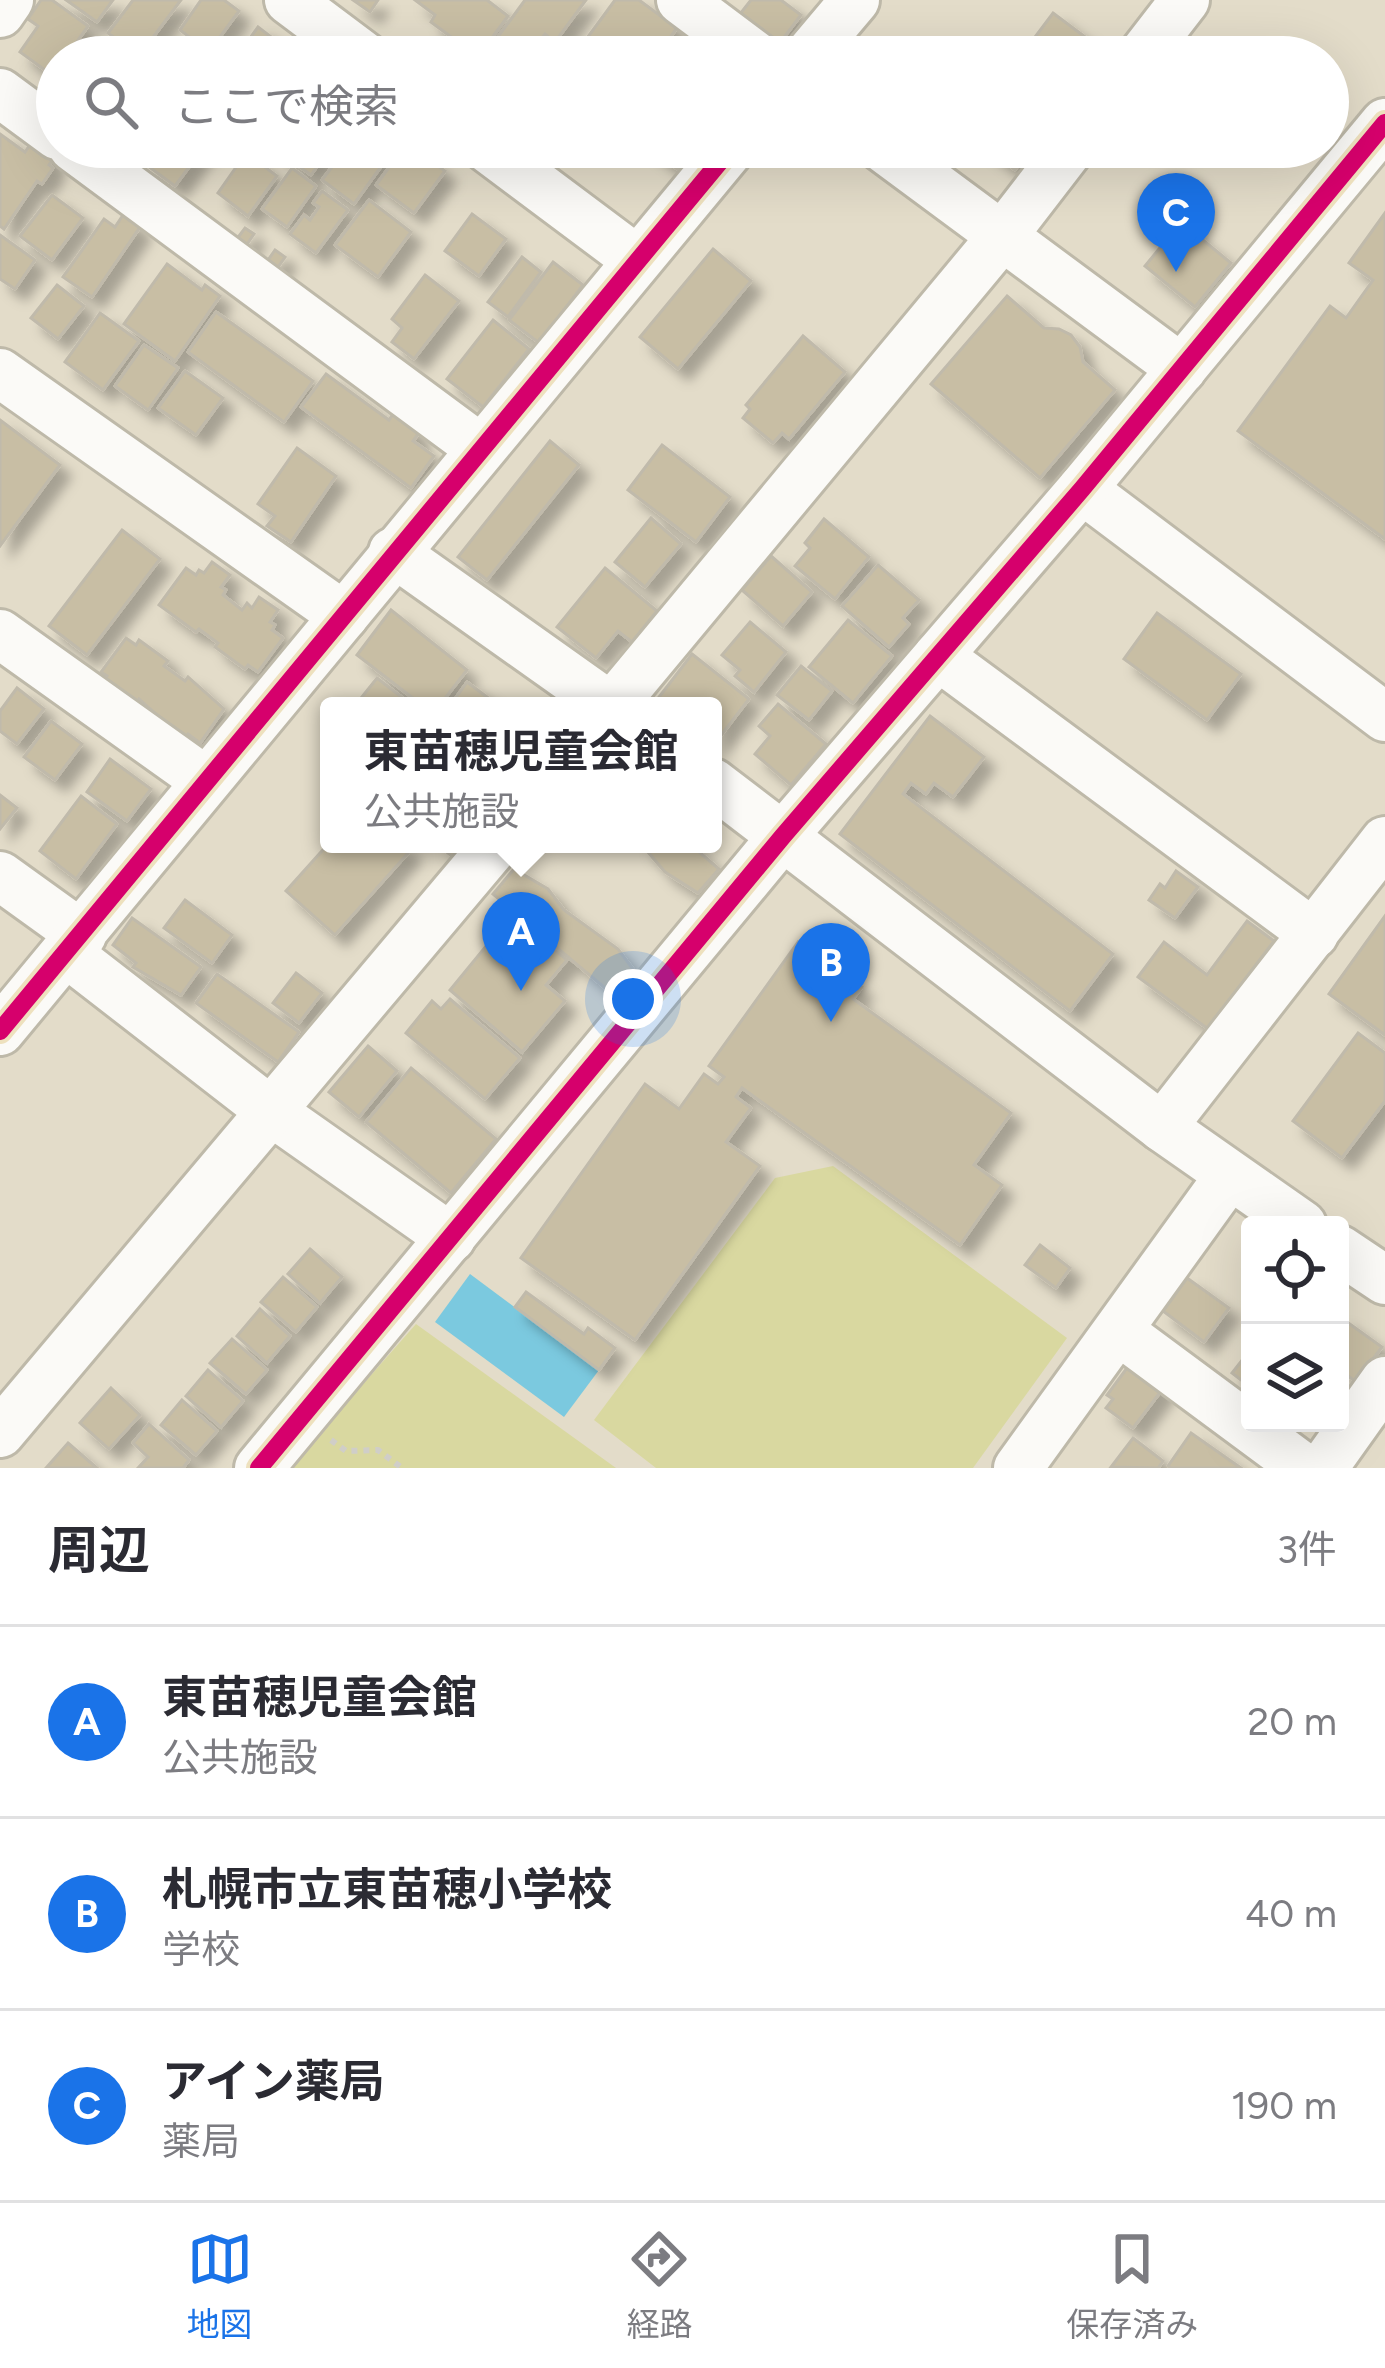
<!DOCTYPE html>
<html lang="ja">
<head>
<meta charset="utf-8">
<style>
	body { margin:0; font-family:Figtree,"Noto Sans JP",sans-serif; background:#f7f7f7; color:#2b2b33 }
	.controls { position:absolute; right:36px; bottom:36px; display:grid; overflow:hidden; border-radius:12px; box-shadow:0 12px 48px #0002 }
	.controls button { width:108px; height:108px; display:grid; place-items:center; padding:0; border:0; border-bottom:3px solid #e1e1e2; background:#fff; color:#2b2b33; font:60px sans-serif }
	.you { position:absolute; left:633px; top:999px; width:42px; height:42px; margin:-30px; border:9px solid #fff; border-radius:50%; background:#1a73e8; box-shadow:0 0 0 18px #1a73e833 }
	.badge { display:grid; place-items:center; width:78px; height:78px; border-radius:50%; background:#1a73e8; color:#fff; font-size:39px; font-weight:700 }
	.pin { position:absolute; translate:-50% -99px; filter:drop-shadow(0 3px 6px #0008) }
	.pin::after { content:''; position:absolute; top:63px; width:42px; height:36px; background:inherit; clip-path:polygon(0 0,100% 0,50% 100%) }
	.popup { position:absolute; left:320px; top:697px; width:402px; height:156px; box-sizing:border-box; display:grid; place-content:center; border-radius:12px; background:#fff; filter:drop-shadow(0 3px 9px #0005); font-size:39px; white-space:nowrap; color:#7c7c81 }
	.popup b { font-size:45px; color:#2b2b33 }
	.popup::after { content:''; position:absolute; left:50%; top:100%; margin-left:-24px; border:24px solid transparent; border-top-color:#fff }
	.list { margin:0; padding:0; list-style:none }
	h2 { display:flex; justify-content:space-between; align-items:center; height:156px; margin:0; padding:0 48px; font-size:51px }
	h2 small { font-size:39px; font-weight:400; color:#7c7c81 }
	.list li { display:grid; grid-template-columns:78px 1fr auto; gap:36px; align-items:center; box-sizing:border-box; height:192px; padding:0 48px; border-top:3px solid #e1e1e2 }
	.list b { display:block; font-size:45px; white-space:nowrap }
	.list p { margin:0; font-size:39px; white-space:nowrap; color:#7c7c81 }
	.list em { font-size:39px; font-style:normal; color:#7c7c81 }
	.icon { flex:none; width:66px; height:66px; fill:none; stroke:currentColor; stroke-width:2; stroke-linecap:round; stroke-linejoin:round }
	.map { position:relative; flex:none; width:1385px; height:1468px; overflow:hidden }
	.search { position:absolute; background:#fff; box-shadow:0 12px 48px #0002; left:36px; right:36px; top:36px; height:132px; display:flex; align-items:center; gap:30px; box-sizing:border-box; padding:0 42px; border-radius:66px; color:#7c7c81; font-size:45px }
	.sheet { height:732px; background:#fff }
	nav { display:flex; justify-content:space-around; align-items:center; box-sizing:border-box; height:168px; border-top:3px solid #e1e1e2; background:#fff; font-size:33px; color:#7c7c81 }
	nav a { display:grid; justify-items:center; gap:6px }
	nav .on { color:#1a73e8 }
	.map>svg:first-child { display:block }
	.green { fill:#d9d8a0 }
	.water { fill:#7bc9df }
	.building { fill:#c8bea4; stroke:#c0baab; stroke-width:3; filter:url(#shadow) }
	.lines { fill:none; stroke-linecap:round; stroke-linejoin:round }
	.minor-casing { stroke:#beb9a9; stroke-width:54 }
	.path { stroke:#d0cec8; stroke-width:6; stroke-dasharray:6 6; stroke-linecap:butt }
	.minor { stroke:#fbfaf7; stroke-width:48 }
	.cycleway-casing { stroke:#eee1be; stroke-width:26 }
	.cycleway { stroke:#d6006c; stroke-width:18 }
</style>
</head>
<body>
<div class="map">
<svg width="1385" height="1468" viewBox="0 0 1385 1468">
	<defs>
		<filter id="shadow"><feDropShadow dx="11" dy="11" stdDeviation="6" flood-color="#0004"/></filter>
	</defs>
	<rect width="100%" height="100%" fill="#e3dcc9"/>
	<!-- green -->
	<g class="green">
		<path d="M833,1166L1067,1338L973,1468H656L594,1420L775,1178Z"/>
		<path d="M416,1324L616,1468H289Z"/>
	</g>
	<!-- water -->
	<path class="water" d="M470,1274L599,1370L564,1417L435,1322Z"/>
	<!-- building -->
	<g class="building">
		<path d="M41,0H52L88,26L66,57H57L53,76L20,52L38,26L28,19Z"/>
		<path d="M66,0H113L97,22Z"/>
		<path d="M133,0H181L139,56L108,33Z"/>
		<path d="M201,0H224L239,11L209,52L180,30Z"/>
		<path d="M353,0H378L370,12Z"/>
		<path d="M415,0H487L508,16L478,57L431,22L435,15Z"/>
		<path d="M525,0H586L555,42L545,34L530,52L515,40L500,57L489,49Z"/>
		<path d="M615,0H639L677,28L656,57H573Z"/>
		<path d="M751,0H781L801,15L779,44L740,14Z"/>
		<path d="M1053,13L1104,51L1100,57H1020Z"/>
		<path d="M258,27L279,43L268,57H227L234,48L240,52Z"/>
		<path d="M104,40L127,57H91Z"/>
		<path d="M0,134L25,152L31,143L54,158L49,165L53,168L42,184L37,181L4,229L0,226Z"/>
		<path d="M158,147H204L175,186L145,164Z"/>
		<path d="M272,147H331L311,175Z"/>
		<path d="M347,147H374L388,157L354,204L322,180Z"/>
		<path d="M404,147H412L445,171L414,213L376,185Z"/>
		<path d="M648,147H693L677,169Z"/>
		<path d="M985,147H1032L1015,170Z"/>
		<path d="M246,153L277,176L248,216L218,193Z"/>
		<path d="M292,168L316,186L287,227L262,209Z"/>
		<path d="M322,191L348,210L316,253L290,234L304,215L310,220L319,207L313,203Z"/>
		<path d="M52,195L83,218L52,260L20,236Z"/>
		<path d="M369,200L411,232L378,277L335,245Z"/>
		<path d="M1385,213V539L1238,431L1330,306L1346,318L1373,280L1349,263Z"/>
		<path d="M472,214L506,239L479,276L445,251Z"/>
		<path d="M123,215L140,227L92,297L63,277L104,219L115,227Z"/>
		<path d="M1181,222L1231,263L1195,307L1145,266Z"/>
		<path d="M245,228L254,234L245,247L236,240Z"/>
		<path d="M0,235L35,260L15,289L0,279Z"/>
		<path d="M713,249L751,281L678,369L640,337Z"/>
		<path d="M275,250L285,257L276,270L266,263Z"/>
		<path d="M522,257L541,272L508,317L488,302Z"/>
		<path d="M553,262L583,285L539,343L509,320Z"/>
		<path d="M167,264L202,290L205,285L220,296L175,361L124,324Z"/>
		<path d="M425,275L459,301L414,359L392,342L402,328L392,319Z"/>
		<path d="M57,285L84,306L58,339L31,318Z"/>
		<path d="M1007,296L1044,328L1059,329L1071,335L1080,347L1083,362L1115,390L1040,478L931,384Z"/>
		<path d="M216,312L313,381L284,422L188,352Z"/>
		<path d="M100,313L139,341L103,390L65,362Z"/>
		<path d="M493,320L529,349L483,407L447,379Z"/>
		<path d="M803,336L845,372L789,439L782,433L773,443L743,418L750,409L746,405Z"/>
		<path d="M144,345L178,368L148,410L115,386Z"/>
		<path d="M185,371L223,398L196,435L158,408Z"/>
		<path d="M326,374L389,420L393,414L419,433L413,441L434,456L411,488L301,407Z"/>
		<path d="M0,420L60,465L0,546Z"/>
		<path d="M550,441L579,465L487,580L458,557Z"/>
		<path d="M662,445L730,497L696,542L628,490Z"/>
		<path d="M297,448L336,476L291,542L267,526L275,516L258,504Z"/>
		<path d="M651,518L681,544L645,587L615,562Z"/>
		<path d="M824,519L869,557L835,599L795,566L810,548L805,543Z"/>
		<path d="M122,530L160,559L87,655L49,626Z"/>
		<path d="M771,556L812,592L783,626L742,590Z"/>
		<path d="M212,562L230,575L221,587L226,590L223,595L242,610L247,603L252,608L259,597L278,610L270,622L275,625L272,630L283,638L258,672L248,665L245,669L215,647L218,643L199,629L196,632L159,605L186,568L196,575L199,570L204,573Z"/>
		<path d="M878,565L919,600L903,618L909,624L889,647L842,606Z"/>
		<path d="M605,568L657,611L632,642L618,631L596,658L557,627Z"/>
		<path d="M391,610L467,670L439,706H423L357,655Z"/>
		<path d="M1157,613L1241,674L1207,720L1124,659Z"/>
		<path d="M848,620L892,656L853,703L809,667Z"/>
		<path d="M750,622L786,652L754,692L735,676L740,670L722,655Z"/>
		<path d="M126,638L136,645L139,640L168,661L164,666L185,681L188,677L224,709L200,743L188,734L184,739L139,699L135,705L102,683L107,676L101,672Z"/>
		<path d="M692,654L749,699L716,742L713,706H670L659,697Z"/>
		<path d="M801,666L832,691L809,720L777,695Z"/>
		<path d="M377,678L408,702L405,706H370L361,698Z"/>
		<path d="M467,682L499,706H450Z"/>
		<path d="M17,688L44,709L17,744L0,731V711Z"/>
		<path d="M778,704L826,744L791,785L755,754L770,736L759,726Z"/>
		<path d="M930,716L984,757L953,797L934,783L926,794L911,783L903,794L1113,954L1070,1011L840,834Z"/>
		<path d="M51,721L82,744L55,780L24,757Z"/>
		<path d="M110,759L151,789L127,821L87,792Z"/>
		<path d="M0,795L17,808L0,829Z"/>
		<path d="M81,796L117,824L76,879L40,851Z"/>
		<path d="M329,843L402,844L410,851L335,935L286,891Z"/>
		<path d="M437,844H463L453,857Z"/>
		<path d="M641,844H690L719,869L698,893L665,872Z"/>
		<path d="M514,869L548,889L564,910L618,949L633,969L612,994L493,894Z"/>
		<path d="M1176,871L1198,887L1175,918L1149,900L1160,884L1165,888Z"/>
		<path d="M185,900L232,935L212,963L164,928Z"/>
		<path d="M1385,916V1035L1329,994Z"/>
		<path d="M132,918L201,967L181,995L133,967L136,963L113,945Z"/>
		<path d="M1247,921L1274,941L1208,1029L1138,977L1164,942L1207,975Z"/>
		<path d="M492,939L528,970L549,945L567,960L546,985L565,1001L522,1052L450,990Z"/>
		<path d="M798,942L862,987L853,999L1011,1113L974,1165L1002,1185L960,1245L742,1088L736,1097L751,1108L726,1142L760,1166L635,1340L521,1258L645,1084L679,1109L704,1074L718,1084L724,1077L709,1066Z"/>
		<path d="M296,973L322,993L299,1023L273,1003Z"/>
		<path d="M217,974L299,1032L278,1062L196,1003Z"/>
		<path d="M450,999L520,1058L485,1099L406,1033L432,1001L441,1009Z"/>
		<path d="M1358,1033L1385,1053V1101L1342,1158L1293,1121Z"/>
		<path d="M368,1046L397,1071L359,1117L329,1092Z"/>
		<path d="M411,1068L496,1139L451,1193L366,1122Z"/>
		<path d="M1040,1245L1070,1268L1056,1288L1025,1265Z"/>
		<path d="M310,1249L342,1277L320,1303L288,1274Z"/>
		<path d="M283,1277L317,1307L296,1332L261,1302Z"/>
		<path d="M1187,1278L1229,1308L1204,1342L1163,1311Z"/>
		<path d="M526,1292L584,1334L588,1328L615,1348L599,1370L515,1307Z"/>
		<path d="M260,1309L290,1336L267,1363L237,1336Z"/>
		<path d="M1340,1317L1382,1347L1356,1382L1340,1370Z"/>
		<path d="M232,1339L267,1370L246,1394L210,1363Z"/>
		<path d="M1250,1350V1387L1232,1373Z"/>
		<path d="M1132,1361L1165,1386L1133,1428L1106,1408L1113,1399L1107,1395Z"/>
		<path d="M208,1370L243,1401L221,1427L186,1396Z"/>
		<path d="M111,1388L140,1415L109,1449L80,1423Z"/>
		<path d="M182,1400L217,1431L196,1455L161,1425Z"/>
		<path d="M149,1424L189,1460L183,1468H138L148,1457L133,1443Z"/>
		<path d="M1191,1433L1241,1468H1171L1168,1466Z"/>
		<path d="M1133,1438L1163,1461L1158,1468L1111,1467Z"/>
		<path d="M68,1443L97,1468H46Z"/>
	</g>
	<g class="lines">
		<!-- minor casing -->
		<g class="minor-casing">
			<g id="minor">
				<path d="M289,0L365,57"/>
				<path d="M681,0L757,57"/>
				<path d="M0,13L9,0"/>
				<path d="M807,57L855,0"/>
				<path d="M1141,57L1185,0"/>
				<path d="M0,93L57,135"/>
				<path d="M73,147L480,448"/>
				<path d="M486,147L637,260"/>
				<path d="M882,147L1182,369"/>
				<path d="M0,373L344,616"/>
				<path d="M1082,489L1385,717"/>
				<path d="M393,552L610,706"/>
				<path d="M0,634L206,781"/>
				<path d="M938,656L1314,934"/>
				<path d="M612,706L1004,234L1071,147"/>
				<path d="M713,783L1162,1127L1302,1225"/>
				<path d="M0,876L82,935"/>
				<path d="M67,953L272,1112L451,1238"/>
				<path d="M0,1031L732,147"/>
				<path d="M1162,1127L1385,841"/>
				<path d="M1340,1250L1385,1280"/>
				<path d="M1119,1331L1304,1468"/>
				<path d="M0,1433L496,844"/>
				<path d="M259,1468L783,836L1082,489L1385,123"/>
				<path d="M1018,1468L1229,1176"/>
				<path d="M1323,1468L1385,1381"/>
			</g>
		</g>
		<!-- path -->
		<path class="path" d="M331,1440L346,1451L378,1450L402,1468"/>
		<!-- minor -->
		<use href="#minor" class="minor"/>
		<!-- cycleway casing -->
		<g class="cycleway-casing">
			<g id="cycleway">
				<path d="M0,1031L732,147"/>
				<path d="M259,1468L783,836L1082,489L1385,123"/>
			</g>
		</g>
		<!-- cycleway -->
		<use href="#cycleway" class="cycleway"/>
	</g>
</svg>
<div class="controls">
<button><svg class="icon" aria-label="locate" viewBox="0 0 24 24"><circle cx="12" cy="12" r="6"/><path d="M12 2v4M12 18v4M2 12h4M18 12h4"/></svg></button>
<button><svg class="icon" aria-label="layers" viewBox="0 0 24 24"><path d="M12 4l9 5-9 5-9-5zM3 14l9 5 9-5"/></svg></button>
</div>
<div class="you"></div>
<div class="pin badge" style="left:521px;top:991px">A</div>
<div class="popup"><b>東苗穂児童会館</b>公共施設</div>
<div class="pin badge" style="left:831px;top:1022px">B</div>
<div class="pin badge" style="left:1176px;top:272px">C</div>
<div class="search"><svg class="icon" aria-label="search" viewBox="0 0 24 24"><circle cx="10" cy="10" r="6"/><path d="M15 15l6 6"/></svg>ここで検索</div>
</div>
<section class="sheet">
<h2>周辺<small>3件</small></h2>
<ul class="list">
<li><span class="badge">A</span><div><b>東苗穂児童会館</b><p>公共施設</p></div><em>20 m</em></li>
<li><span class="badge">B</span><div><b>札幌市立東苗穂小学校</b><p>学校</p></div><em>40 m</em></li>
<li><span class="badge">C</span><div><b>アイン薬局</b><p>薬局</p></div><em>190 m</em></li>
</ul>
</section>
<nav>
<a class="on"><svg class="icon" aria-label="map" viewBox="0 0 24 24"><path d="M3 6l6-2 6 2 6-2v14l-6 2-6-2-6 2zM9 4v14M15 6v14"/></svg>地図</a>
<a><svg class="icon" aria-label="directions" viewBox="0 0 24 24"><path d="M12 3l9 9-9 9-9-9zM9 14v-3h6M13 9l2 2-2 2"/></svg>経路</a>
<a><svg class="icon" aria-label="saved" viewBox="0 0 24 24"><path d="M7 4h10v16l-5-4-5 4z"/></svg>保存済み</a>
</nav>
</body>
</html>
